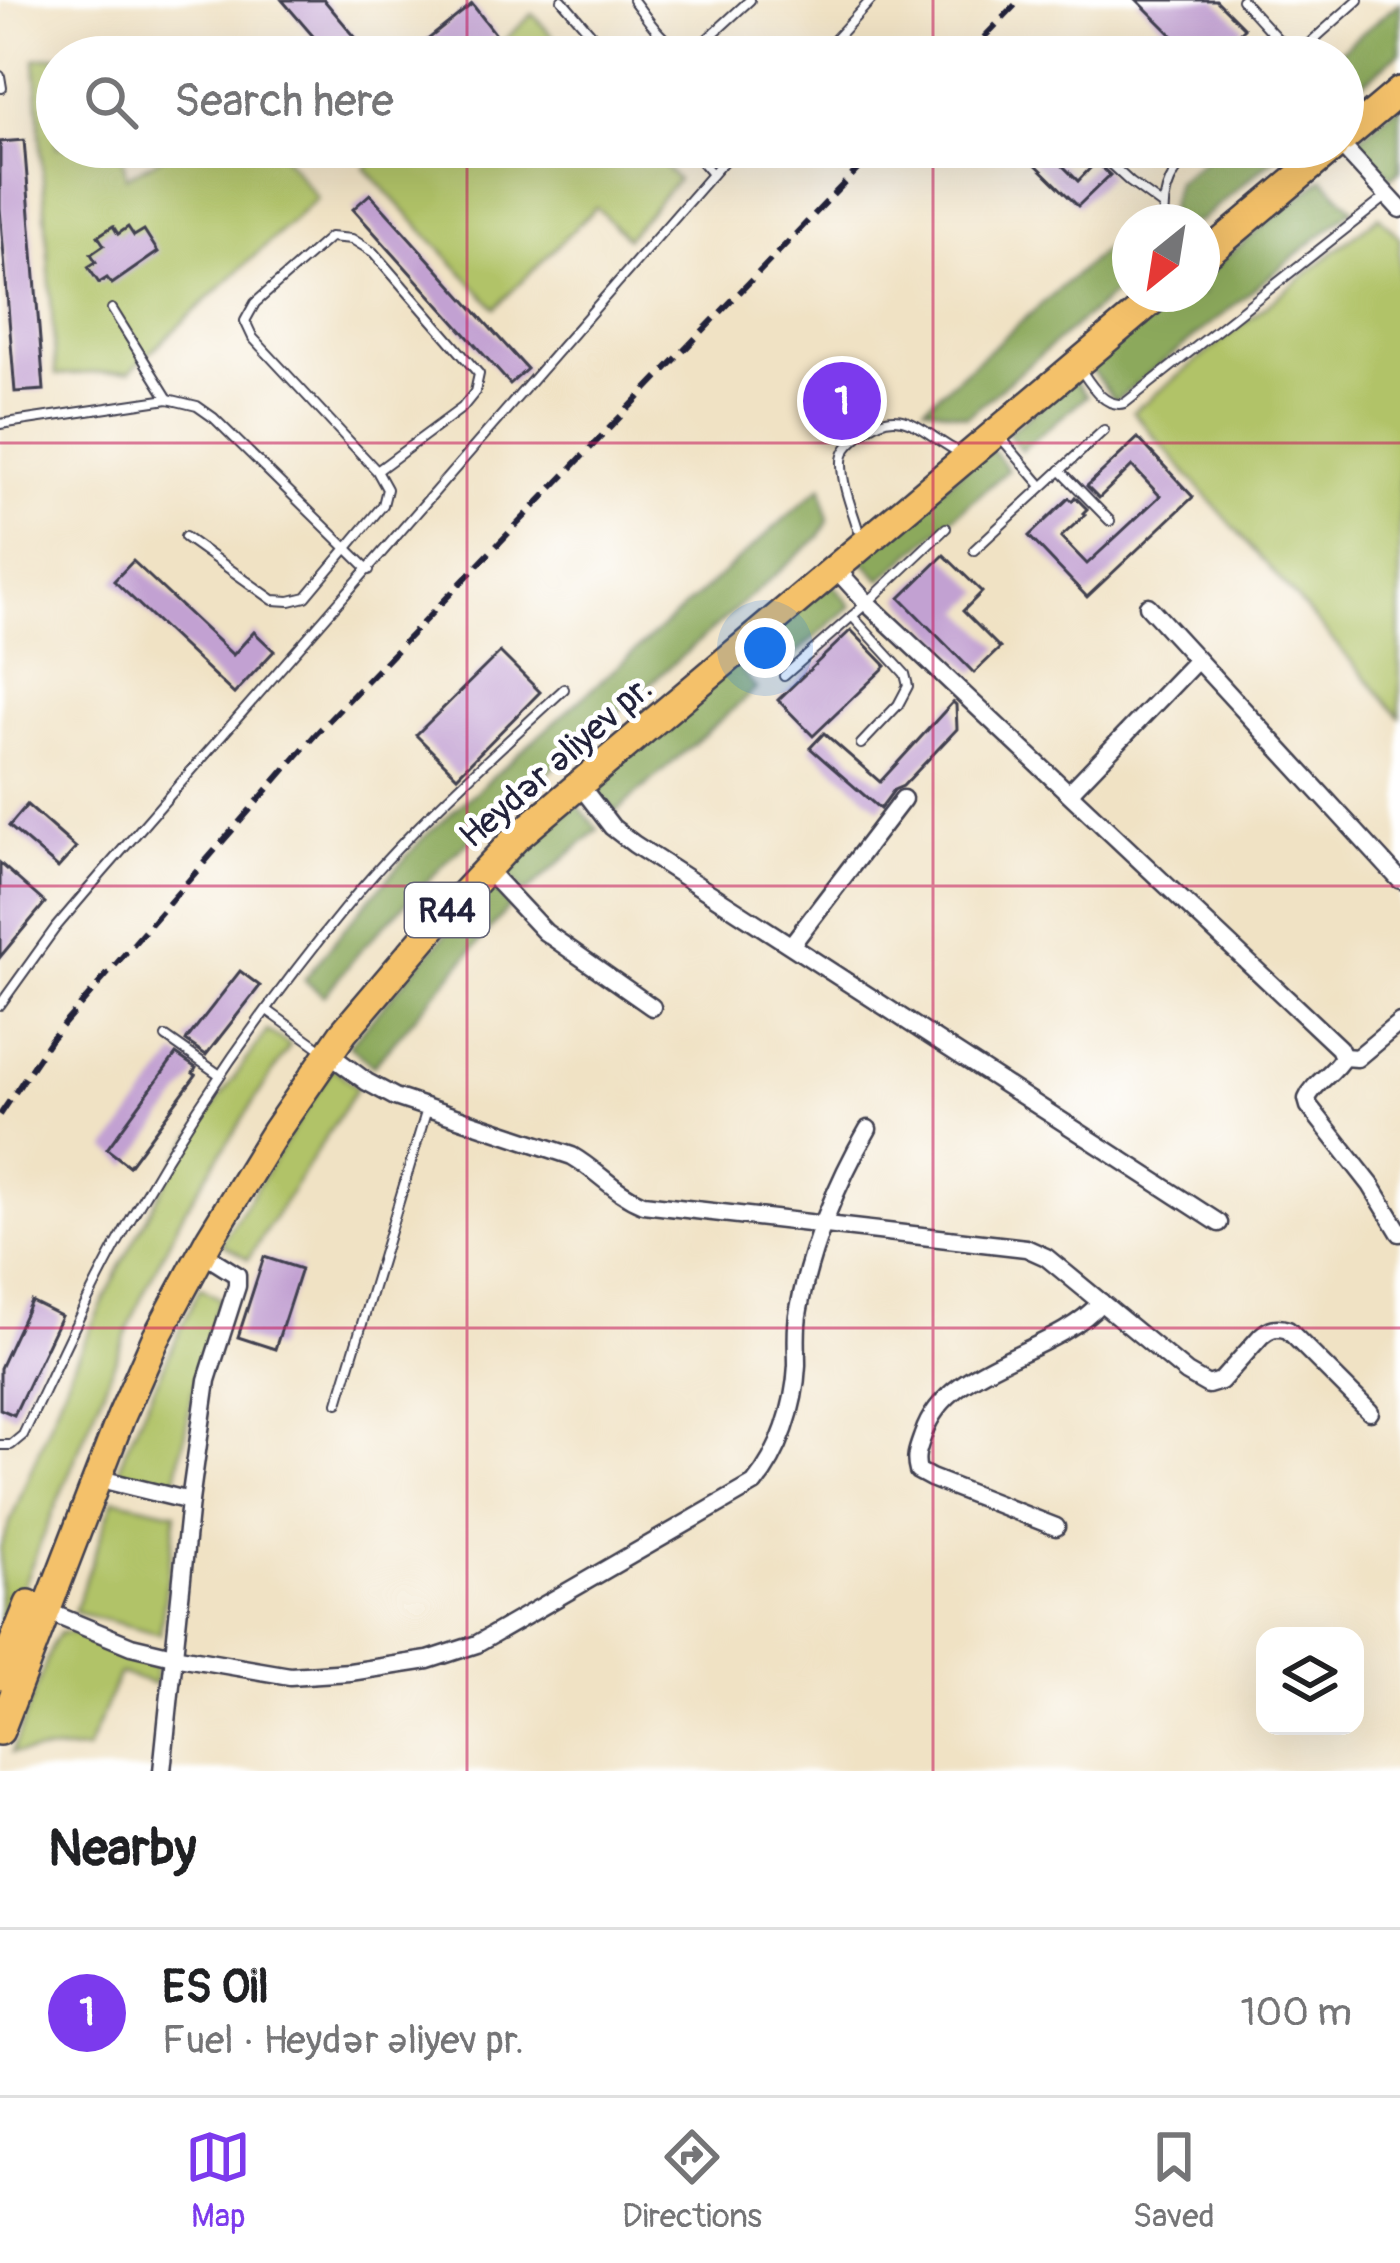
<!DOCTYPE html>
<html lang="en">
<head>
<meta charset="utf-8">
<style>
	body { margin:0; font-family:Pangolin,sans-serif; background:#f2f2f2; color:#202124 }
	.controls { position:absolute; right:36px; bottom:36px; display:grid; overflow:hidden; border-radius:24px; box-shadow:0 12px 48px #0002 }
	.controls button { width:108px; height:108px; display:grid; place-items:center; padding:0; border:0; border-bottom:3px solid #e0e0e0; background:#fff; color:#202124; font:60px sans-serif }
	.compass { position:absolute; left:1112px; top:204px; width:108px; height:108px; border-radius:50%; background:#fff; box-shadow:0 12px 48px #0002; rotate:210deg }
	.you { position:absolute; left:765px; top:648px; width:42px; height:42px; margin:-30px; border:9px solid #fff; border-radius:50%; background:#1a73e8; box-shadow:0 0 0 18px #1a73e833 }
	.badge { display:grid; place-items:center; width:78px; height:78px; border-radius:50%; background:#7c3aed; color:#fff; font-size:39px; font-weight:700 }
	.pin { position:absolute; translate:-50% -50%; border:6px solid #fff; box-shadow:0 3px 12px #0006 }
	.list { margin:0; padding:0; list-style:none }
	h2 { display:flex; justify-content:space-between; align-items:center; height:156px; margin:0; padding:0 48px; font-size:51px }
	h2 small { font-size:39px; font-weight:400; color:#757577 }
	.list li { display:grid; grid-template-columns:78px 1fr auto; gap:36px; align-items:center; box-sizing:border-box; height:168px; padding:0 48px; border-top:3px solid #e0e0e0 }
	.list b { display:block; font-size:45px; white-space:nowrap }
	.list p { margin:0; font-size:39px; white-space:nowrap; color:#757577 }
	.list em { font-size:39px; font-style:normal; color:#757577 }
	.icon { flex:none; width:66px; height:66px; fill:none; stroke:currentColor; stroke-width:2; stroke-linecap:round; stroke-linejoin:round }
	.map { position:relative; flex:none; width:1400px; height:1771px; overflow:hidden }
	.search { position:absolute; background:#fff; box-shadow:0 12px 48px #0002; left:36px; right:36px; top:36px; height:132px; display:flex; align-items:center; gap:30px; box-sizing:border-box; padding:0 42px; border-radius:66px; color:#757577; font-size:45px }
	.sheet { height:324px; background:#fff }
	nav { display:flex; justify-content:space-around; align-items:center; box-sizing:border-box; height:168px; border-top:3px solid #e0e0e0; background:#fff; font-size:33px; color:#757577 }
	nav a { display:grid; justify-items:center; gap:6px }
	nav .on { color:#7c3aed }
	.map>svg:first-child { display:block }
	.green { fill:#b1c367; stroke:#6a7251; stroke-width:3 }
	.forest { fill:#8ca95c; stroke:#57664c; stroke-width:3 }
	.building { fill:#c2a1d2 }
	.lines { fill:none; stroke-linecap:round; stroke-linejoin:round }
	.lane-casing { stroke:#413f50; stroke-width:12 }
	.street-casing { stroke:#413f50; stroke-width:21 }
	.primary-casing { stroke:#413f50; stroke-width:32 }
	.lane { stroke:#fff; stroke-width:8 }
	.street { stroke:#fff; stroke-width:16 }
	.primary { stroke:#f4c16b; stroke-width:27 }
	.rail { stroke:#22223b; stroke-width:6; stroke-dasharray:18 9; stroke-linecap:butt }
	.grid { fill:none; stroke:#c2185b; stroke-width:3; stroke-opacity:0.55 }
	.labels { text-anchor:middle; stroke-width:10; stroke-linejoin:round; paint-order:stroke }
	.shield { fill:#fff; stroke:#646476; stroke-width:3 }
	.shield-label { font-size:33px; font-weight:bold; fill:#22223b }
	.street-label { font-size:36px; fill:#22223b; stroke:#fff }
</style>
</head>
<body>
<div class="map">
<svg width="1400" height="1771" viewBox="0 0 1400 1771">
	<rect width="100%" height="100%" fill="#fff"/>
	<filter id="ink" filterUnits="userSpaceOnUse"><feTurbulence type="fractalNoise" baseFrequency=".00833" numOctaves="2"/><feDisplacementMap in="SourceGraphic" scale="24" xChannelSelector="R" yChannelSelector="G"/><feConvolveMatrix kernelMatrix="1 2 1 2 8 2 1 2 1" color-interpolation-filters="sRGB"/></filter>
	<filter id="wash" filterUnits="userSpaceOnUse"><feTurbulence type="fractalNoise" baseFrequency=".004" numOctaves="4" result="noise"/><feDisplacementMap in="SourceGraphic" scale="48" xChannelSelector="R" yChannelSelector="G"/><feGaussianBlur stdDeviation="2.7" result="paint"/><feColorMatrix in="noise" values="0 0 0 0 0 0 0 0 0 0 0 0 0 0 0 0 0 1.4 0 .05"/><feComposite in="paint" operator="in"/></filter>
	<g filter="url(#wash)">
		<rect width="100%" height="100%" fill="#f0e2c4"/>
		<!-- green -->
		<g class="green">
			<path d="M533,14L570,57H486Z"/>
			<path d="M109,49L110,57H57V147H121L126,177L182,147H277L317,198L130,371L56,375L35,59Z"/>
			<path d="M387,147H648L677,180L627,238L596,207L495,308L365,168Z"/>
			<path d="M1379,216L1400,238V717L1133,412Z"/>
			<path d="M267,1031L290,1045L184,1211L141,1298L0,1642V1548L71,1369L120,1267L182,1152Z"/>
			<path d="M333,1067L357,1088L248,1259L221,1243Z"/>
			<path d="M200,1287L220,1299L198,1366L174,1490L118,1475L124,1453Z"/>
			<path d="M114,1499L176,1513L160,1634L74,1612Z"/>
			<path d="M73,1632L156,1661L155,1685L120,1673L87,1750L12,1753L53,1643L59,1633Z"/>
		</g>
		<!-- forest -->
		<g class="forest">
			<path d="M1400,2V52L1343,100V57H1333Z"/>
			<path d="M1400,104V170L1391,178L1356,140Z"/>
			<path d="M1220,147H1287L1198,222H1178L1169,211L1176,182Z"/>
			<path d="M1323,178L1353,209L1115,401L1089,367L1180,294H1202V276Z"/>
			<path d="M1130,227V280L967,416L925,406Z"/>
			<path d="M1073,380L1087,396L1021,450L1007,433Z"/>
			<path d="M990,447L1008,470L881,580L860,558Z"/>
			<path d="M822,486L828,521L819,537L455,853L363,947L324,996L304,980L348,924L422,839Z"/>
			<path d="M828,578L851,606L769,677L745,649Z"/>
			<path d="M733,659L756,689L616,812L591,786Z"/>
			<path d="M576,803L598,829L525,893L504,873Z"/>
			<path d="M490,883L510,906L373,1066L349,1045Z"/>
		</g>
		<g id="blocks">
			<!-- building -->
			<g class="building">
				<path d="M282,0H324L372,57H331Z"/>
				<path d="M1137,0H1216L1244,28L1215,57H1194Z"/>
				<path d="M472,4L497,36L470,57H406Z"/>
				<path d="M24,140L44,390L15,392L0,208V142Z"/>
				<path d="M1018,147H1044L1078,181L1096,162L1110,175L1078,206Z"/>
				<path d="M370,194L527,369L510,384L353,209Z"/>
				<path d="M113,226L118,234L128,227L134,236L144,230L158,252L112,284L107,278L99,283L88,267L96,262L91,254L104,245L98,236Z"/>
				<path d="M839,373L865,403L840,425L813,394Z"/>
				<path d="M1138,438L1193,497L1087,597L1029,536L1069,498L1072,501L1075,497L1087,509L1083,513L1085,515L1061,537L1087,564L1160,496L1132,466L1099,498L1087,486Z"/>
				<path d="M944,555L982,592L963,611L1000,648L974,673L900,598Z"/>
				<path d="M133,561L233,655L254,632L274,651L234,694L114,581Z"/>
				<path d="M851,630L886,666L813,736L778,700Z"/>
				<path d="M500,652L540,692L457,776L416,735Z"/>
				<path d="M953,702L956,705L957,729L903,786L894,790L880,809L810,748L824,733L880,782Z"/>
				<path d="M27,805L76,848L58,868L9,826Z"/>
				<path d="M0,863L45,903L0,957Z"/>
				<path d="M240,971L260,986L206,1055L186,1041L187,1039Z"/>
				<path d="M176,1054L196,1068L193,1073L196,1075L129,1166L107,1149Z"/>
				<path d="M264,1257L301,1269L275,1349L238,1337Z"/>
				<path d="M31,1301L61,1316L14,1415L0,1409V1368Z"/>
			</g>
		</g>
	</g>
	<g filter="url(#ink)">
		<use href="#blocks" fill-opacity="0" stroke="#413f50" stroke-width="3"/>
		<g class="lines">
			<!-- lane casing -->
			<g class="lane-casing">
				<g id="lane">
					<path d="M562,0L611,57"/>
					<path d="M633,0C649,20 665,50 693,52L750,0"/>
					<path d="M1242,0L1294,57"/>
					<path d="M1135,47L1145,57"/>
					<path d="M819,57L871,0"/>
					<path d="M1294,57L1358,0"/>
					<path d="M0,76L2,88"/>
					<path d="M689,147L712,174"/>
					<path d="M1092,147L1130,182L1163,206"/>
					<path d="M1164,222C1161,189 1173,171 1195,147"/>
					<path d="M112,309L168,399"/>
					<path d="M1081,370C1091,385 1105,409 1125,403L1386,197"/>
					<path d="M0,424L168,399L197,406L214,418L369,570"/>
					<path d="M1001,438L1042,486"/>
					<path d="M1060,470L1110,521"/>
					<path d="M858,529C852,509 842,485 842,464C841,450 852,442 861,434C898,402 917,428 953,449"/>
					<path d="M185,537L273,600L290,601L306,597L383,505L387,489L377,471L253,338L245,321L255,303L330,237L352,239L373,252L479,374L475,392L462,408L377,471"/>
					<path d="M974,550L1104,430"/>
					<path d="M852,616L905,674L908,686L898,705L861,744"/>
					<path d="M784,676L867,603L946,528"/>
					<path d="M0,1005L56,927L102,873L736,147"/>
					<path d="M267,1010L317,1046"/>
					<path d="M166,1037L220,1075"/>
					<path d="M338,1403L427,1109"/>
					<path d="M0,1445H11L23,1435C58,1362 92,1286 133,1215C195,1107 266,1004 345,908C410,828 489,759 564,689"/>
				</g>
			</g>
			<!-- street casing -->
			<g class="street-casing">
				<g id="street">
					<path d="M1343,147L1400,209"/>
					<path d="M835,568L867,603L1339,1048L1343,1057C1334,1074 1314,1082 1307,1099L1309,1106L1371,1185L1400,1233"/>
					<path d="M1148,606L1400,880"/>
					<path d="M579,784L612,827L634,844L1219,1223"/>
					<path d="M1070,792L1197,660"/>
					<path d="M486,869L545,932L652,1007"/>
					<path d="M792,944L903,799"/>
					<path d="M329,1054L367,1082L395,1097L572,1156C598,1171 615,1193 643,1204L1026,1248L1046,1257L1187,1373L1208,1385L1221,1381L1261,1336C1270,1328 1276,1326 1288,1330L1370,1412"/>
					<path d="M1343,1057L1357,1058L1400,1022"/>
					<path d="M96,1478L190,1501"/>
					<path d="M1056,1527L931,1478L918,1471C914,1457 918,1449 923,1435C947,1361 1052,1357 1101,1302"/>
					<path d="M46,1611L131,1646L173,1656L290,1676L350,1672L428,1660L477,1644L754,1484C780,1453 795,1406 797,1365C797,1346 795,1328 799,1309C810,1249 837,1182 868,1129"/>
					<path d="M162,1771L190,1501L207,1380L237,1286V1275L202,1253"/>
				</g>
			</g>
			<!-- primary casing -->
			<g class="primary-casing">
				<g id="primary">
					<path d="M1343,139L1400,91"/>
					<path d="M1202,258L1334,147"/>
					<path d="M0,1676L29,1604"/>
					<path d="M0,1731L121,1417L155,1340L210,1238L275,1132L343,1033L439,920L515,839L1160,294"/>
				</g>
			</g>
			<!-- lane -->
			<use href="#lane" class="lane"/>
			<!-- street -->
			<use href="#street" class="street"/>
			<!-- primary -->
			<use href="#primary" class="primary"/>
			<!-- rail -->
			<g class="rail">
				<path d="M965,57L1020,0"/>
				<path d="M0,1115L51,1039L315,735L879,147"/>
			</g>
		</g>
	</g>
	<!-- grid -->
	<path class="grid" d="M467,0V57M933,0V57M467,147V1771M933,147V1771M0,443H1400M0,886H1400M0,1328H1400"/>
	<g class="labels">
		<!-- shield labels -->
		<rect class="shield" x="405" y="883" width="84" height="54" rx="9"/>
		<g class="shield-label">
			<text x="447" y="922">R44</text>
		</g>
		<!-- street labels -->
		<g class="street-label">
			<text transform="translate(555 761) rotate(-41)" y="13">Heydər Əliyev pr.</text>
		</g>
	</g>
</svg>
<div class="controls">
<button><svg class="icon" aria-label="layers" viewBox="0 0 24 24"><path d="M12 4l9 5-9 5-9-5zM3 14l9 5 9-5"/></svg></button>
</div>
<svg class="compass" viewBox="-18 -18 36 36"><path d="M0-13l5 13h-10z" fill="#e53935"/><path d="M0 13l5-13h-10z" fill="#757577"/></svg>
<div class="you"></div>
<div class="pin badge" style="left:842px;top:401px">1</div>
<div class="search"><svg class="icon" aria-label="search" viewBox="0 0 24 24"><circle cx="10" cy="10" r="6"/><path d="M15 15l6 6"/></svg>Search here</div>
</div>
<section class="sheet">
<h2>Nearby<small></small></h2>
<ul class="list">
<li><span class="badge">1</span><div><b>ES Oil</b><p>Fuel · Heydər Əliyev pr.</p></div><em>100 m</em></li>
</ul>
</section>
<nav>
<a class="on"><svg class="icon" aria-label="map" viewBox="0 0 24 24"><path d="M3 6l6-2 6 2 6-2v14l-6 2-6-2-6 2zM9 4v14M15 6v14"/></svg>Map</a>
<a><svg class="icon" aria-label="directions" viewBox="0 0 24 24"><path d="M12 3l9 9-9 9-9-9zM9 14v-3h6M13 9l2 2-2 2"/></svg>Directions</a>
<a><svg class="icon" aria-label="saved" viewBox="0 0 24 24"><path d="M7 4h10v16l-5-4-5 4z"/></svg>Saved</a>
</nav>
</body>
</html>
